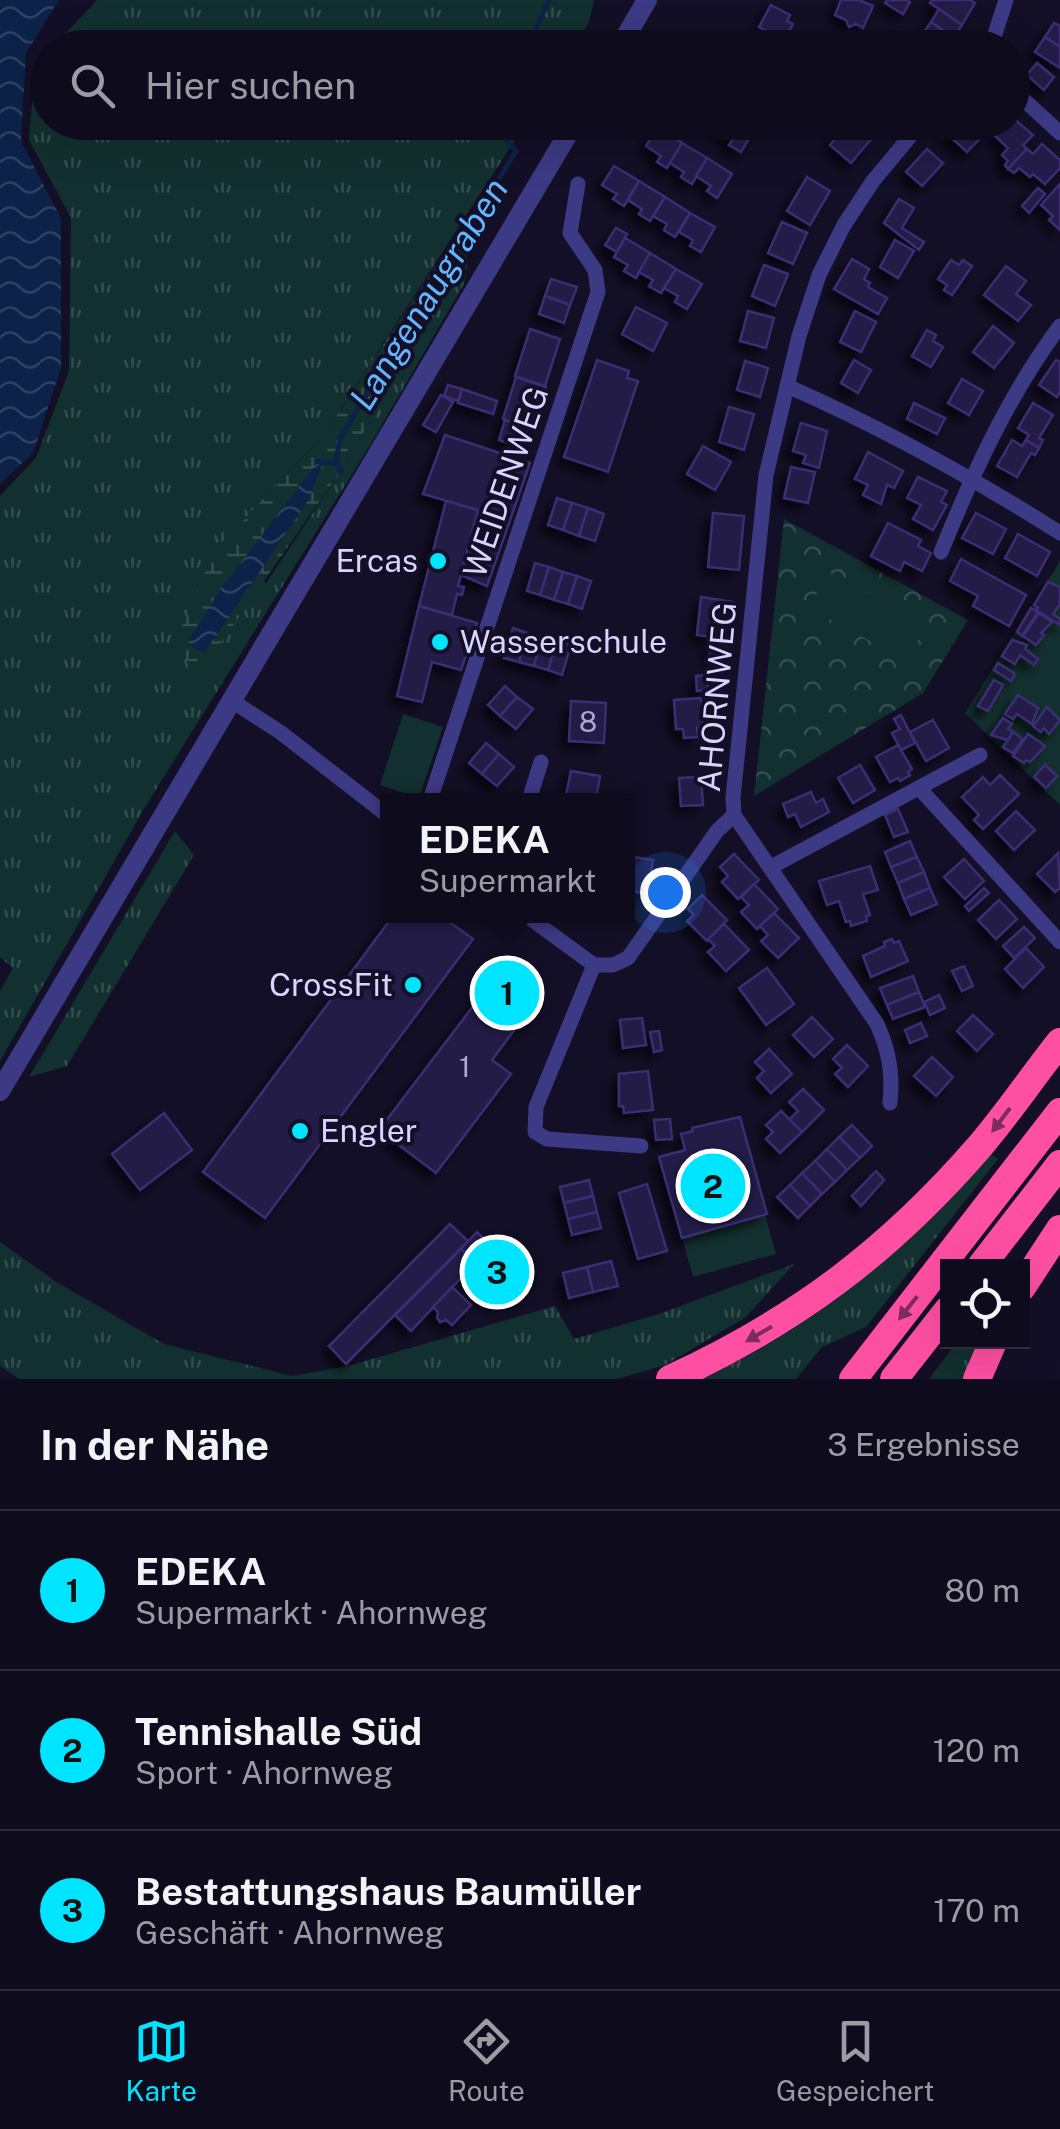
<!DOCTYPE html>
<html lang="de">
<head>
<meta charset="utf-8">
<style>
	body { margin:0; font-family:"Public Sans",sans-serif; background:#171425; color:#f1f3f6 }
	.controls { position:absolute; right:30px; bottom:30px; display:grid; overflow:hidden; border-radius:0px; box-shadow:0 10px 40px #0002 }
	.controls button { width:90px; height:90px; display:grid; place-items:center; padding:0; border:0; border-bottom:2px solid #2e2b3b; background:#0e0b1c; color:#f1f3f6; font:50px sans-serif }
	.you { position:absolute; left:665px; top:892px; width:35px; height:35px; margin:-25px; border:8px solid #fff; border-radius:50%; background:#1a73e8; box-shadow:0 0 0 15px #1a73e833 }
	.badge { display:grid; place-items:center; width:65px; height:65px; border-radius:50%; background:#00e5ff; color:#111; font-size:32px; font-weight:700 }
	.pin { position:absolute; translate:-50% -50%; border:5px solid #fff; box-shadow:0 2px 10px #0006 }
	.popup { position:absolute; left:380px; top:793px; width:255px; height:130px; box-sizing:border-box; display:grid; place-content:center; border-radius:0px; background:#0e0b1c; filter:drop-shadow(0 2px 8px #0005); font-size:32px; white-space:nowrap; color:#9b9ba3 }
	.popup b { font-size:38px; color:#f1f3f6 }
	.popup::after { content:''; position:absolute; left:50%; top:100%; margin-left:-20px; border:20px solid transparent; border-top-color:#0e0b1c }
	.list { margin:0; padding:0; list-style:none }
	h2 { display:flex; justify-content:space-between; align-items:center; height:130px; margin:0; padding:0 40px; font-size:42px }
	h2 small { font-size:32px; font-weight:400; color:#9b9ba3 }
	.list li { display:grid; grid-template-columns:65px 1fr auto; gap:30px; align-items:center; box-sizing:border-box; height:160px; padding:0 40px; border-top:2px solid #2e2b3b }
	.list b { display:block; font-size:38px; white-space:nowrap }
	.list p { margin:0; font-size:32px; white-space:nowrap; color:#9b9ba3 }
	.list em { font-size:32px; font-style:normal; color:#9b9ba3 }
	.icon { flex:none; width:55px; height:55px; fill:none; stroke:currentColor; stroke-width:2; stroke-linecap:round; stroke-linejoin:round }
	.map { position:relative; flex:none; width:1060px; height:1379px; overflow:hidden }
	.search { position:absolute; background:#0e0b1c; box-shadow:0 10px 40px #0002; left:30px; right:30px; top:30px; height:110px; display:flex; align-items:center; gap:25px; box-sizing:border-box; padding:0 35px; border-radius:55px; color:#9b9ba3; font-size:38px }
	.sheet { height:610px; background:#0e0b1c }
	nav { display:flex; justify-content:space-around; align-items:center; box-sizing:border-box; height:140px; border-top:2px solid #2e2b3b; background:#0e0b1c; font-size:28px; color:#9b9ba3 }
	nav a { display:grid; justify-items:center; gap:5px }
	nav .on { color:#00e5ff }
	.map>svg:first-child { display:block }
	.grass { fill:url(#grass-tufts) }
	.wetland { fill:url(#wetland-marsh) }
	.park { fill:url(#park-crowns) }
	.garden { fill:#12302f }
	.water { fill:url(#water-waves) }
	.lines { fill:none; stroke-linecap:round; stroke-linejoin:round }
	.stream { stroke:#0c2248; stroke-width:5 }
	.building { fill:#241b47; stroke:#3b2d73; stroke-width:2.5; filter:url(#shadow) }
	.minor { stroke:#3d3a85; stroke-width:15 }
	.tertiary { stroke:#3d3a85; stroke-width:20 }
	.motorway { stroke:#ff4fa3; stroke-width:28 }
	.oneway { fill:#7d2c5e }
	.poi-dot { fill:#00e5ff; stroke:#130f26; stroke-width:4 }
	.labels { text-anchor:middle; stroke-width:8; stroke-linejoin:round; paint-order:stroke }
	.number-label { font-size:28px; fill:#aca6d1 }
	.street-label { font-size:32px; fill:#d9d4ff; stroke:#130f26 }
	.poi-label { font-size:32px; fill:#d9d4ff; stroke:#130f26; text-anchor:end }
	.water-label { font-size:35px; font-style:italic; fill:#62b6ff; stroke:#130f26 }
</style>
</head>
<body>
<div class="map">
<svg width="1060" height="1379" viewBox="0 0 1060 1379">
	<defs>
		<pattern id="grass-tufts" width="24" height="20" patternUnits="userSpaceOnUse" patternTransform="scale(2.5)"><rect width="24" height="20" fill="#12302f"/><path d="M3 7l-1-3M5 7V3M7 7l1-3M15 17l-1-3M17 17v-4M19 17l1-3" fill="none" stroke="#344d4e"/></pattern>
		<pattern id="wetland-marsh" width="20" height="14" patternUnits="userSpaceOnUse" patternTransform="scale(2.5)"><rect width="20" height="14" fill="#12302f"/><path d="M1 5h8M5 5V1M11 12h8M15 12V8" fill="none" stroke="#344d4e"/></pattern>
		<pattern id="park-crowns" width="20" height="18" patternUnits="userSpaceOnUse" patternTransform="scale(2.5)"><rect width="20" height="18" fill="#12302f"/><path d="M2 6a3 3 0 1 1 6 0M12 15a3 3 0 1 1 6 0" fill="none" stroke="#344d4e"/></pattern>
		<pattern id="water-waves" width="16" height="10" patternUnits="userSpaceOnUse" patternTransform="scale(2.5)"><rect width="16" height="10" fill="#0c2248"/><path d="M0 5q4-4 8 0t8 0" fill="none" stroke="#2f4163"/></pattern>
		<filter id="shadow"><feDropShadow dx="-7" dy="7" stdDeviation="5" flood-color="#0009"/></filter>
	</defs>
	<rect width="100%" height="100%" fill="#130f26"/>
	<!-- grass -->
	<g class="grass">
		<path d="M97,0H594L589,22L573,47H53Z"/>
		<path d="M47,53L48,122L526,123L324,435L214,551L266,583L341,471L457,273L465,248L468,262L464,284L369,447L144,809L0,1061V991L13,968L0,957V496L36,458L69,371L71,218L29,140L35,66Z"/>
		<path d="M175,831L194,855L67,1066L29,1077Z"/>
		<path d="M989,1153L998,1159L866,1327L822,1347L796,1379H703C816,1325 908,1248 989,1153Z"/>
		<path d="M0,1242L58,1283L164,1344L292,1376L348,1366L555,1306L574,1339L659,1314L794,1264L746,1317L665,1365L617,1379H19L0,1366Z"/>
		<path d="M957,1342H980L963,1379H929Z"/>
	</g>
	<!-- wetland -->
	<path class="wetland" d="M456,234L465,237V248L457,273L341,471L194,681L177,638L214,551L324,435Z"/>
	<!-- park -->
	<path class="park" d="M784,519L968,620L923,693L754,796Z"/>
	<!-- garden -->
	<g class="garden">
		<path d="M1060,561V805L965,713Z"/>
		<path d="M828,572L927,625L907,661L809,608Z"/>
		<path d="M403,714L443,727L419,798L380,785Z"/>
		<path d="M765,1215L776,1254L693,1277L682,1238Z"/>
	</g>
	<!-- water -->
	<g class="water">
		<path d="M0,0H59L26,53L21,141L61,219V368L33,453L0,484Z"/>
		<path d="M318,462L322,465L309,499L205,652L194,649L188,641L219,591Z"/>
	</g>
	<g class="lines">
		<!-- stream -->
		<g class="stream">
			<path d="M527,48L549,0"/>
			<path d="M318,462L335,463"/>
			<path d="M341,471L336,463L340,438L516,151L501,134L497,122"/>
		</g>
	</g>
	<!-- building -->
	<g class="building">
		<path d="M841,0H859L873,6L863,28L856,24L849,27L846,20L835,15Z"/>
		<path d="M887,0H906L910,2L903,14L885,3Z"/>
		<path d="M932,0H970L975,3L962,25L930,3Z"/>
		<path d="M771,5L790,15L787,21L793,24L784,40L759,27Z"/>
		<path d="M939,9L962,25L953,38L931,22Z"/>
		<path d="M931,22L953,38L947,48H940L922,35Z"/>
		<path d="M1054,23L1060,26V47L1045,37Z"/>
		<path d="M922,35L940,48H914Z"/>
		<path d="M1045,37L1060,47V68L1035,52Z"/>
		<path d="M1037,63L1054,77L1044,90L1027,75Z"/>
		<path d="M1012,117L1033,135L1023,145L1027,149L1008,169L1005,165L1008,161L1002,155L1008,148L995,136L1006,122H1012Z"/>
		<path d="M723,122H750L756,127L741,152L729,145L733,139L718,130Z"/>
		<path d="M850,122H854L872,138L851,163L830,145Z"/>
		<path d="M953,122H979L988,130L967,152L945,132Z"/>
		<path d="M657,128L682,143L667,168L657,162L661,156L646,146Z"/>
		<path d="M682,143L707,158L692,184L681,177L684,172L670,163Z"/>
		<path d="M1042,144L1060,160V168L1045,184L1033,174L1030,177L1019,168L1014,173L1008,169L1027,149L1033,154Z"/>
		<path d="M927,149L943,163L922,186L906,172Z"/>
		<path d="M707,158L732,174L717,198L707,191L711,186L696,176Z"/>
		<path d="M614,166L639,181L624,206L613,199L617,194L602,185Z"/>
		<path d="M807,177L830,191L810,225L787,211Z"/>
		<path d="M639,181L665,197L650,221L639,214L642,209L628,200Z"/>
		<path d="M1060,184V230L1049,220L1053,216L1041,205Z"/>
		<path d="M1038,188L1045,194L1029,213L1022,206Z"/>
		<path d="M665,197L690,213L675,237L664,230L667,224L653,216Z"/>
		<path d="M899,199L914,208L902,228L924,242L919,250L884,223Z"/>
		<path d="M690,213L715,227L701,252L690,246L693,240L679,232Z"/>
		<path d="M782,222L807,233L793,264L768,253Z"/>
		<path d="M616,228L627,234L617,252L605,245Z"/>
		<path d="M625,238L650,253L636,278L624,271L628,265L614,257Z"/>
		<path d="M895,240L914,251L898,278L880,267Z"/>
		<path d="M650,253L676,269L661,293L649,286L653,280L639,272Z"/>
		<path d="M852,259L869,269L864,279L870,283L868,287L887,298L878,314L834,289Z"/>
		<path d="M951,260L959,265L963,260L972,266L952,295L944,290L947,285L938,279Z"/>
		<path d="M764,265L788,274L775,306L752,296Z"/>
		<path d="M1006,266L1026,281L1016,294L1031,305L1018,321L984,295Z"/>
		<path d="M676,269L702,284L687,309L675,302L678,296L664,288Z"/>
		<path d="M551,279L577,287L570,305L545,296Z"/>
		<path d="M545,296L570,305L564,323L539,314Z"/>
		<path d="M636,307L667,323L653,351L622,334Z"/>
		<path d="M748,311L774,318L766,348L740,341Z"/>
		<path d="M855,311L876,322L861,352L840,342Z"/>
		<path d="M993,326L1014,343L994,368L973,352Z"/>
		<path d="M530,329L560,339L545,386L515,376Z"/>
		<path d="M927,330L936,335L933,341L943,347L931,367L912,356Z"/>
		<path d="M597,360L629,371L627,378L638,381L608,472L564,457Z"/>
		<path d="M854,360L871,370L858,393L841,383Z"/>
		<path d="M1056,360L1060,362V392L1057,397L1039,385Z"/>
		<path d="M745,361L768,368L760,397L737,390Z"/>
		<path d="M516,377L546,387L532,429L503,419Z"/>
		<path d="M962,379L983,391L969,415L948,403Z"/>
		<path d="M448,385L462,389L458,401L444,396Z"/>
		<path d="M462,389L497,401L493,414L458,403Z"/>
		<path d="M441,395L453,402L436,432L423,425Z"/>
		<path d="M914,403L945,418L937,434L907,419Z"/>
		<path d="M1033,403L1053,415L1039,438L1043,440L1039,448L1026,440L1029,435L1018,428Z"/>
		<path d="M729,407L754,414L744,450L719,442Z"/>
		<path d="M505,420L528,428L522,448L499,440Z"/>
		<path d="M801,423L827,431L819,468L803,463L806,455L793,451Z"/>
		<path d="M445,435L530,463L487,586L461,575L478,510L423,494Z"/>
		<path d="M1012,440L1022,446L1026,440L1039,448L1035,455L1031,453L1017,477L997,466Z"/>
		<path d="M703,446L731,462L715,490L687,474Z"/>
		<path d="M868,452L903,471L894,488L887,485L881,504L863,495L868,485L855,479Z"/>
		<path d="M791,467L815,472L808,503L784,498Z"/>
		<path d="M918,477L947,491L941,502L947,505L933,530L913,519L921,505L907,498Z"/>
		<path d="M557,498L572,503L563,530L548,525Z"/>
		<path d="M446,501L478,510L458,586L464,587L462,595L457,594L452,615L419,606Z"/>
		<path d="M572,503L588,508L579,536L563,530Z"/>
		<path d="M588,508L604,514L595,541L579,536Z"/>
		<path d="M713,513L744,516L739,570L708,567Z"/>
		<path d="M976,513L1006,529L993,554L962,538Z"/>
		<path d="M888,523L921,540L918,546L931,553L922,571L904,562L900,571L871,556Z"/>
		<path d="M1018,534L1050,552L1037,576L1005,558Z"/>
		<path d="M961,559L1026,595L1009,626L973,606L978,596L950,581Z"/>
		<path d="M535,563L549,567L540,595L527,591Z"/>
		<path d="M549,567L563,572L554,600L540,595Z"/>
		<path d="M563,572L577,576L568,604L554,600Z"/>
		<path d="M577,576L591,581L582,609L568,604Z"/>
		<path d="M1048,582L1060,587V604L1053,614L1060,619V625L1036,610L1038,608L1034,605Z"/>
		<path d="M701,597L733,602L728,639L697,635Z"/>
		<path d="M419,606L477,623L461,670L432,662L422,702L397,696Z"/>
		<path d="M1031,608L1038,612L1022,636L1017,632Z"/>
		<path d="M1039,613L1052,622L1041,633L1044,635L1036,645L1023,636Z"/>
		<path d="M513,628L527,633L519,662L504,658Z"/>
		<path d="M527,633L542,637L534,666L519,662Z"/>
		<path d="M542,637L557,641L548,670L534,666Z"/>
		<path d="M1012,640L1027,645L1025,649L1038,659L1034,665L1020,655L1015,664L1002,656Z"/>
		<path d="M557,641L571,645L562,675L548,670Z"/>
		<path d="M711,642L726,644L725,658L710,656Z"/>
		<path d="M998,663L1015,674L1011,681L994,670Z"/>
		<path d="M707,675L708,690L697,691L696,676Z"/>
		<path d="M994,680L1003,685L988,711L978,706Z"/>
		<path d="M505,686L517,697L500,716L488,705Z"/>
		<path d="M1018,695L1038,708L1032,724L1017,714L1013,719L1005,714Z"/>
		<path d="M517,697L533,709L516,729L500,716Z"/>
		<path d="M701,698L703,727L697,728L698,737L684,738L683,729H676L674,700Z"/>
		<path d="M571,701L606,703L604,743L569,741Z"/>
		<path d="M1047,707L1060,720L1049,734L1044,728L1041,732L1033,726Z"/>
		<path d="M901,715L915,743L901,750L892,733L900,729L894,719Z"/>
		<path d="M1003,718L1012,724L1008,729L1013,732L1008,740L991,735Z"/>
		<path d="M933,720L949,748L926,761L910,732Z"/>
		<path d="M1013,732L1023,739L1013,753L1003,747Z"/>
		<path d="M1028,734L1045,746L1030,762L1026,760L1024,763L1013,756Z"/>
		<path d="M486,743L499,754L482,774L469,763Z"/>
		<path d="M898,745L912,769L908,772L910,775L900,781L898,778L890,782L876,757Z"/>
		<path d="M499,754L514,767L497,786L482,774Z"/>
		<path d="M860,765L875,790L853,803L838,778Z"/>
		<path d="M1045,765L1057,776L1046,788L1034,777Z"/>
		<path d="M571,771L600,776L596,800H565Z"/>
		<path d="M1000,775L1019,794L983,829L974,820L979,815L962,797L983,777L990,785Z"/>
		<path d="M701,777L703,805L681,806L679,778Z"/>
		<path d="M811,792L816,803L823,799L829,812L801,827L795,814L788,817L783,804Z"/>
		<path d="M898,809L908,832L894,837L885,815Z"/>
		<path d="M1016,811L1035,830L1014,850L996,831Z"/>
		<path d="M910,841L917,857L891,867L885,852Z"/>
		<path d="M1058,853L1060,888L1055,892L1037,874Z"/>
		<path d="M734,854L759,880L738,899L722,882L728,876L720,867Z"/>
		<path d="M627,856L653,860L647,894L627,890Z"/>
		<path d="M917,857L924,872L898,883L891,867Z"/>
		<path d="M964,859L984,881L965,899L944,877Z"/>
		<path d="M870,866L878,890L863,894L870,915L866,916L867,921L851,926L850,921L846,922L839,901L827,905L819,881Z"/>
		<path d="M924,872L930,888L904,899L898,883Z"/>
		<path d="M754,884L778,909L757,929L741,912L749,905L741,897Z"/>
		<path d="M930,888L937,904L911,915L904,899Z"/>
		<path d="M984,888L989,893L969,911L965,906Z"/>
		<path d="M702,895L727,920L707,941L687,921L694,915L688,909Z"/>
		<path d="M999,900L1017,919L996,939L978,920Z"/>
		<path d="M774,913L799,938L778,958L761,941L768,935L760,926Z"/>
		<path d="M393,916H441L473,939L265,1218L203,1172Z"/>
		<path d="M724,924L749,950L726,971L708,952L715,946L708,939Z"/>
		<path d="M1024,927L1035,938L1014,958L1003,946Z"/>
		<path d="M892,939L894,943L899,941L908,961L871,977L863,956L885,946L884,942Z"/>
		<path d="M1026,948L1044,967L1023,988L1005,969Z"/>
		<path d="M506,963L543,991L492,1060L511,1074L436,1173L379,1130Z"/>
		<path d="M964,966L973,986L962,991L952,971Z"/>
		<path d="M767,968L794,1004L766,1025L739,988Z"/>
		<path d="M913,976L919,992L887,1005L880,988Z"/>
		<path d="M919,992L925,1007L893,1019L887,1005Z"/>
		<path d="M939,995L945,1008L930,1015L924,1002Z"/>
		<path d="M973,1015L993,1034L977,1051L957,1031Z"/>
		<path d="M812,1017L833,1039L814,1057L793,1035Z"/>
		<path d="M642,1018L646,1045L623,1048L620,1020Z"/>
		<path d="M921,1023L927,1036L910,1043L905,1030Z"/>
		<path d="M659,1031L662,1050L654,1052L650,1032Z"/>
		<path d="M847,1045L868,1066L848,1087L835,1074L842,1068L833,1059Z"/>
		<path d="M769,1049L792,1074L771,1093L757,1078L764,1071L755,1062Z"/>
		<path d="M932,1057L953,1077L936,1096L914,1076Z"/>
		<path d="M648,1071L653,1110L624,1113L623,1106H619V1074Z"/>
		<path d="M803,1089L824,1110L802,1132L789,1120L798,1111L789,1102Z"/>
		<path d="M781,1111L802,1132L780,1153L766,1139L773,1132L766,1125Z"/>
		<path d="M164,1113L192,1150L140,1190L112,1154Z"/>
		<path d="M740,1117L767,1214L682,1238L659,1157L685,1150L681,1134L693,1131L692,1128Z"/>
		<path d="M670,1119L672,1139L656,1140L654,1120Z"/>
		<path d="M852,1125L872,1146L860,1158L839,1137Z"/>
		<path d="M839,1137L860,1158L847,1170L827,1149Z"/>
		<path d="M827,1149L847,1170L835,1182L815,1161Z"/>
		<path d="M815,1161L835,1182L822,1194L802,1173Z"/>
		<path d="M876,1171L884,1180L861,1206L852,1196Z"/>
		<path d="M802,1173L822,1194L810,1206L790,1185Z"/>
		<path d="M589,1180L593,1196L564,1203L560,1187Z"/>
		<path d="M647,1184L667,1251L638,1259L619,1193Z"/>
		<path d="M790,1185L810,1206L798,1218L777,1197Z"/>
		<path d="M593,1196L597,1212L568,1219L564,1203Z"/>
		<path d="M597,1212L601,1228L572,1235L568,1219Z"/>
		<path d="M450,1224L468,1241L346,1364L329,1346Z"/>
		<path d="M477,1232L492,1247L475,1263L461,1249Z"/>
		<path d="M497,1241L528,1272L497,1303L467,1272Z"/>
		<path d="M461,1249L475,1263L411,1331L395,1315Z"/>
		<path d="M611,1261L618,1286L593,1292L587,1267Z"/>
		<path d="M587,1267L593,1292L569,1298L563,1273Z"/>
		<path d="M452,1287L471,1305L452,1325L446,1320L440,1322L437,1318L438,1312L433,1307Z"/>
	</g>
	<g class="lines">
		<!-- minor -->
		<g class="minor">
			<path d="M988,48L994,37L1006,0"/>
			<path d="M1012,89L1060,133"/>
			<path d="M787,386C885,429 970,476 1060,533"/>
			<path d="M941,552C973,473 1009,394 1060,326"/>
			<path d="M232,701L280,732L387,815"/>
			<path d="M919,788L1060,942"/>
			<path d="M430,800L598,292L595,270L570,233L578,184"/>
			<path d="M529,800L541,762"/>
			<path d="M734,815L877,1024C889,1051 893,1073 890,1103"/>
			<path d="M771,867L980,755"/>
			<path d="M527,916L594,965"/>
			<path d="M594,965H613L628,958L717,831L734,815L733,798L766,475L799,336L819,275L844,225L873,181L922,122"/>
			<path d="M594,965L536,1107L535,1132L547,1139L641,1146"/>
		</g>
		<!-- tertiary -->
		<g class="tertiary">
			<path d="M619,48L647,0"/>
			<path d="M0,1091L575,122"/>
		</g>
		<!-- motorway -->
		<g class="motorway">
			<path d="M981,1266L1060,1164"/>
			<path d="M1022,1287L1060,1229"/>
			<path d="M670,1379C796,1321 889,1251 980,1146C1008,1113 1033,1076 1060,1042"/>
			<path d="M853,1379L1060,1112"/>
			<path d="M894,1379L948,1310"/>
			<path d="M977,1379L993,1342"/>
		</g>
	</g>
	<!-- one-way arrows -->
	<defs><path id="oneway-solid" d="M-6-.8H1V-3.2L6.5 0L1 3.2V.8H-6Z" transform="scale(2.5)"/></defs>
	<g class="oneway">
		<use href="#oneway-solid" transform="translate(1001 1120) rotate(127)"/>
		<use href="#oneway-solid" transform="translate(908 1308) rotate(128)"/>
		<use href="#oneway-solid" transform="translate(759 1334) rotate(150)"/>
	</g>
	<!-- markers -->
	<g class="poi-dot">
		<circle cx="438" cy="561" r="10"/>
		<circle cx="440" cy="642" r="10"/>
		<circle cx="413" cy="985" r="10"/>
		<circle cx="300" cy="1131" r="10"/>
	</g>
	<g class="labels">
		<!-- number labels -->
		<g class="number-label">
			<text x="588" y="732">8</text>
			<text x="465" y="1077">1</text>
		</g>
		<!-- street labels -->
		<g class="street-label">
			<text transform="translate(506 482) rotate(-71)" y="11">WEIDENWEG</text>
			<text transform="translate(717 697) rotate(-85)" y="11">AHORNWEG</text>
		</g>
		<!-- poi labels -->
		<g class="poi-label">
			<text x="418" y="572">Ercas</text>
			<text x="460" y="653" text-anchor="start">Wasserschule</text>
			<text x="393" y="996">CrossFit</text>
			<text x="320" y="1142" text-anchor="start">Engler</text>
		</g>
		<!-- water labels -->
		<g class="water-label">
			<text transform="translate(429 294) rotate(-58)" y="12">Langenaugraben</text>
		</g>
	</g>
</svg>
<div class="controls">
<button><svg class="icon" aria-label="locate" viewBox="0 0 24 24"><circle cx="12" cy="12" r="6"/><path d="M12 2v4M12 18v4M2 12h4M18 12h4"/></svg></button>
</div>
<div class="you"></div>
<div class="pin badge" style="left:507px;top:993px">1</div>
<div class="popup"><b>EDEKA</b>Supermarkt</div>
<div class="pin badge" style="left:713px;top:1186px">2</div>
<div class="pin badge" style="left:497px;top:1272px">3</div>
<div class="search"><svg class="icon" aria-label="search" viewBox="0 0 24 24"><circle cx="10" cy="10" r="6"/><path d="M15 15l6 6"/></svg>Hier suchen</div>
</div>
<section class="sheet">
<h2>In der Nähe<small>3 Ergebnisse</small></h2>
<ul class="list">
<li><span class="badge">1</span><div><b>EDEKA</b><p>Supermarkt · Ahornweg</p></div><em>80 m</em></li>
<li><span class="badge">2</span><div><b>Tennishalle Süd</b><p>Sport · Ahornweg</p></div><em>120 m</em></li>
<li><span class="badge">3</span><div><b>Bestattungshaus Baumüller</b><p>Geschäft · Ahornweg</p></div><em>170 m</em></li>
</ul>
</section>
<nav>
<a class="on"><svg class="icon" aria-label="map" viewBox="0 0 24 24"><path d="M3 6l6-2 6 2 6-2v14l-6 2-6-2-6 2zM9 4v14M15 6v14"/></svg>Karte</a>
<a><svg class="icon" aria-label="directions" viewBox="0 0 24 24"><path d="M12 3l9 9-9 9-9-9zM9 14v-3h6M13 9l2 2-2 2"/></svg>Route</a>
<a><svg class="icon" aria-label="saved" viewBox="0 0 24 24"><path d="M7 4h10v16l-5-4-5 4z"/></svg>Gespeichert</a>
</nav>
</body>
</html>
